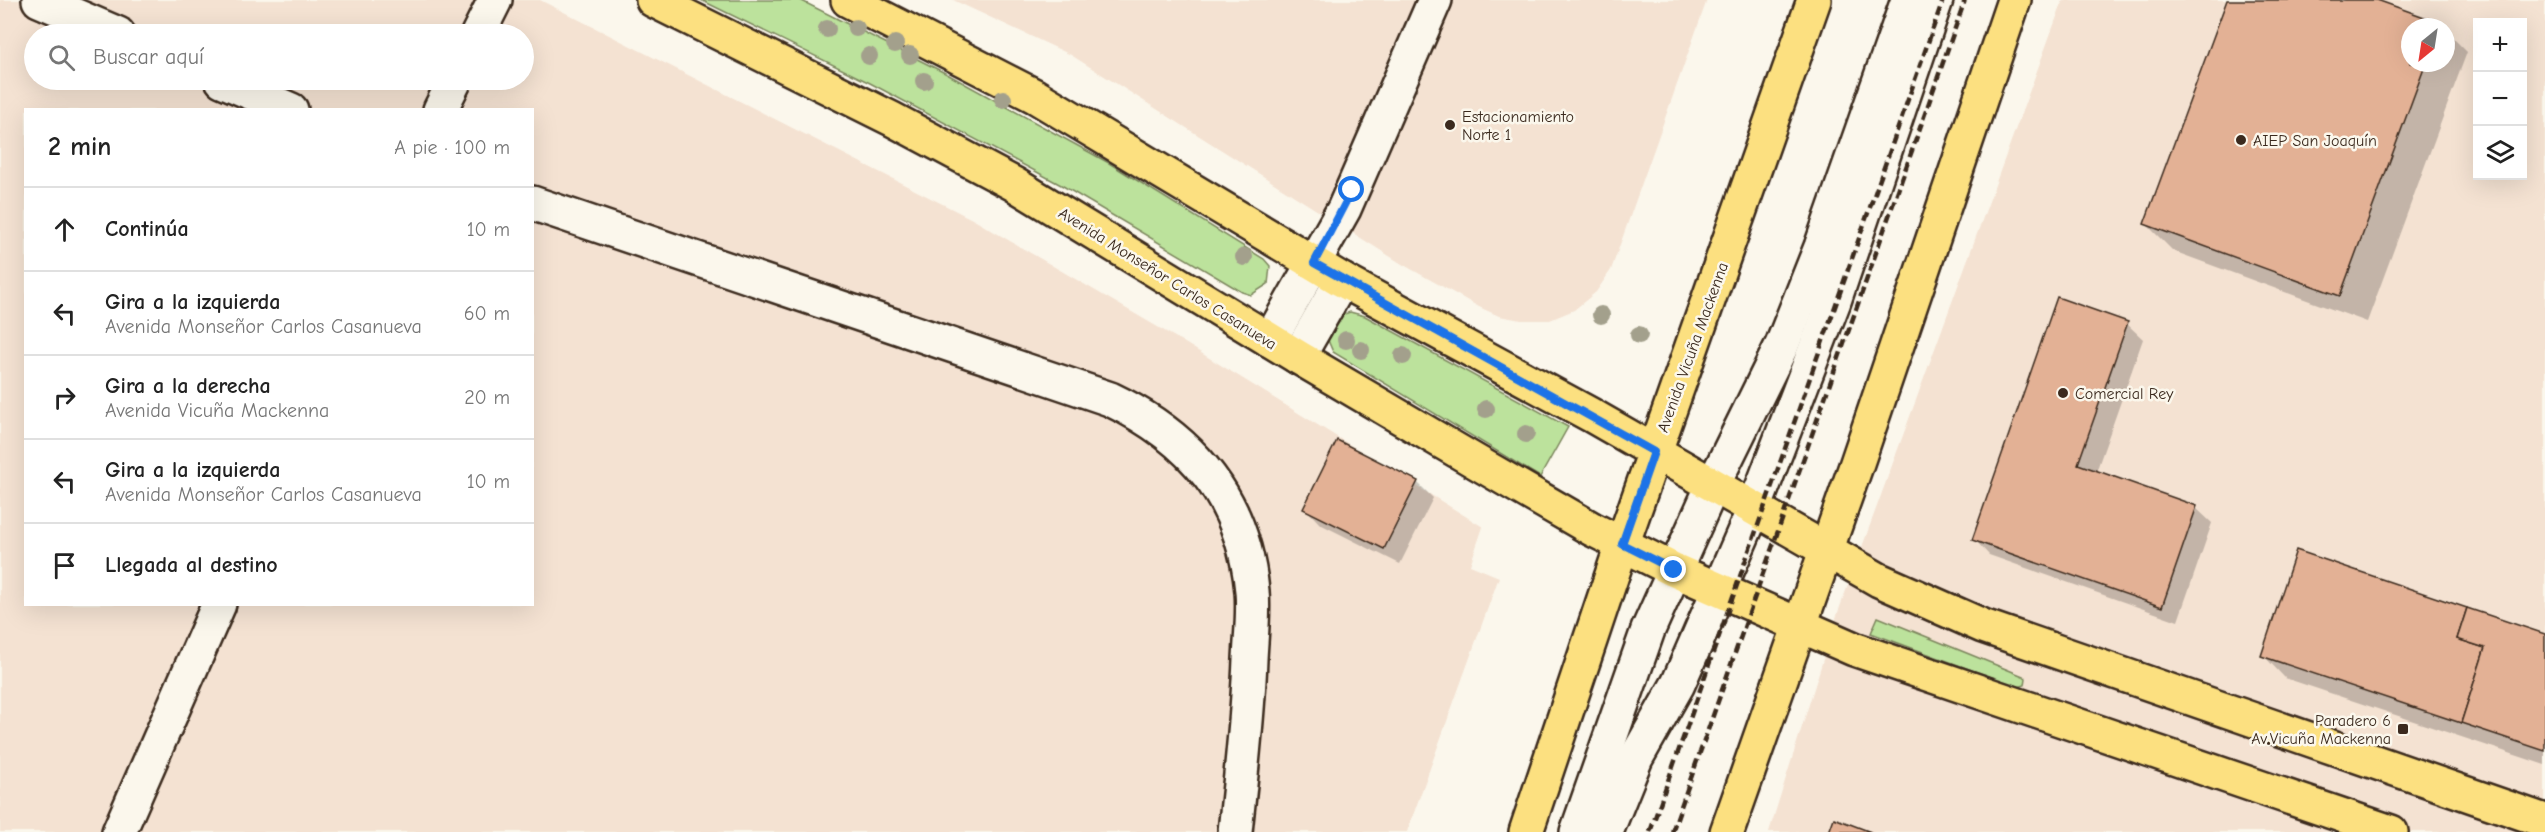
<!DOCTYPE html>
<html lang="es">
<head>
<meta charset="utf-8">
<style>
	body { margin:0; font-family:"Comic Neue",sans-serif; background:#f2f2f2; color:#222 }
	.controls { position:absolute; right:18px; top:18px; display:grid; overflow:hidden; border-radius:0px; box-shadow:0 6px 24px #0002 }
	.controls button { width:54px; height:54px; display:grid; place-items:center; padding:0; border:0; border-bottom:2px solid #e0e0e0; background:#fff; color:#222; font:30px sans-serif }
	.compass { position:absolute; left:2401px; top:18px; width:54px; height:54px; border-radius:50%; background:#fff; box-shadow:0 6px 24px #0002; rotate:210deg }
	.stop { position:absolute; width:18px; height:18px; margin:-14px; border:4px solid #1a73e8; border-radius:50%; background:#fff }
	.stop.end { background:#1a73e8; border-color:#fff; box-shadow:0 2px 6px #0008 }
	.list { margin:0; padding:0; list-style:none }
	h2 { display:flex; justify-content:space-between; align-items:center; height:78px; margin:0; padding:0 24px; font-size:26px }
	h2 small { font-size:20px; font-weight:400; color:#767676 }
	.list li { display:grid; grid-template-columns:39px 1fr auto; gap:18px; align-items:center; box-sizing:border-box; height:84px; padding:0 24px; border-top:2px solid #e0e0e0 }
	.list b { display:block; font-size:22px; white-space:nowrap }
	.list p { margin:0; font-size:20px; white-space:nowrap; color:#767676 }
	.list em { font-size:20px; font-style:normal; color:#767676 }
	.icon { flex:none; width:33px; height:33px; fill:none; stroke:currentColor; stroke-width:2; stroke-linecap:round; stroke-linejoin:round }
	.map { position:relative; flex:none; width:2545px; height:832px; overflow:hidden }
	.search { position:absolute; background:#fff; box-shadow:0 6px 24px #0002; left:24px; top:24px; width:510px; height:66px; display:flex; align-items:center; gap:15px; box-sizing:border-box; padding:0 21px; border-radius:33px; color:#767676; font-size:22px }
	.panel { position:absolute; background:#fff; box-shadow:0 6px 24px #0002; left:24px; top:108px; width:510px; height:498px; border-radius:0px }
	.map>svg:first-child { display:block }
	.built { fill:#f4e2d2; fill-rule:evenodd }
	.green { fill:#bce29c; stroke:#7c865d; stroke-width:1.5 }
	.shadow { fill:#0003 }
	.building { fill:#e3b195; stroke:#3b2a1e; stroke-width:1.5 }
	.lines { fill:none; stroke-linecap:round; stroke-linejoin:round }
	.minor-casing { stroke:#3b2a1e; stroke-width:38 }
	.major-casing { stroke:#3b2a1e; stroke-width:38 }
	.minor { stroke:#fbf7ec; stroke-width:33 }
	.major { stroke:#fce080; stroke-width:33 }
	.rail { stroke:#3b2a1e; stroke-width:4.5; stroke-dasharray:9 4.5; stroke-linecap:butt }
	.tree { fill:#a3a08c }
	.route { stroke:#1a73e8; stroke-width:8 }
	.poi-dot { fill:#3b2a1e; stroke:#fbf7ec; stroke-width:2 }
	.labels { text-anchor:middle; stroke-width:5; stroke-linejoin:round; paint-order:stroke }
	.poi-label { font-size:16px; fill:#3b2a1e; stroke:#fbf7ec; text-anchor:start }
	.street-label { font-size:16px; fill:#3b2a1e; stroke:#fbf7ec }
</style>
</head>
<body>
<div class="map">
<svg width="2545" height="832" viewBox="0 0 2545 832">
	<rect width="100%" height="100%" fill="#fbf7ec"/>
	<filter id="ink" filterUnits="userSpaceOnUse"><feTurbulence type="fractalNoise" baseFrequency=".0167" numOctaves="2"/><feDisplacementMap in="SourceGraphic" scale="12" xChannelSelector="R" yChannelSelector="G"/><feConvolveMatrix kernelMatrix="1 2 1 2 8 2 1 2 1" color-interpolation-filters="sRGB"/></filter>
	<g filter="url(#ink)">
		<!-- built -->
		<g class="built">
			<path d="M0,0H540L974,220L1180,340L1483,527L1470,565L1499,577L1407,832H0ZM34,34H524V80H34ZM26,110H532V604H26Z"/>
			<path d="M953,0H1707L1611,270L1596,292L1574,310L1550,320H1521L1499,316L1479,307L1402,264L1071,55Z"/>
			<path d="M2063,0H2545V832H1769L1837,615ZM2478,22H2522V176H2478ZM2410,27H2446V63H2410Z"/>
		</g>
		<!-- green -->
		<g class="green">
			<path d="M701,0H800L947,74L1109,163L1264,259L1270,266L1268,284L1251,295L1242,292L1063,186L870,83Z"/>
			<path d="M1350,312L1365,316L1568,427L1540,477L1333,352L1327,338L1336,317Z"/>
			<path d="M1878,617L2023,676L2026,678L2025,685L2018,687L1871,633Z"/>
		</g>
		<!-- shadow -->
		<g class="shadow">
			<path d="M2228,0H2373L2442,27H2410V63H2446V31L2467,52L2367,322L2173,251L2146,224Z"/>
			<path d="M2127,324L2143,339L2096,472L2196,508L2212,523L2178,621L1989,555L1974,539Z"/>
			<path d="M1417,482L1433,498L1400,564L1320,524L1305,508Z"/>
			<path d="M2545,635V765L2285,678L2263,655Z"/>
		</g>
		<!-- building -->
		<g class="building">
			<path d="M2227,0H2377L2441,23L2439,27H2410V63H2426L2340,296L2144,224Z"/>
			<path d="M2057,297L2128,322L2078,464L2197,506L2162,607L1972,540Z"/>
			<path d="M1337,440L1418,481L1384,549L1303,509Z"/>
			<path d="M2296,550L2467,608L2457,639L2485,648L2461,723L2261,656Z"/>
			<path d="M2467,608L2545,634V751L2461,723L2485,648L2457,639Z"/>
			<path d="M1834,818L1871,832H1829Z"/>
		</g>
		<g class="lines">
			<!-- minor casing -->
			<g class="minor-casing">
				<g id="minor">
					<path d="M39,0L118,34"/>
					<path d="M478,34L495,0"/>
					<path d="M222,80L291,110"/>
					<path d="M440,110L455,80"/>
					<path d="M532,203L1110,399C1192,438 1243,498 1252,591C1254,613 1251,637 1250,659C1248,717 1241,774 1235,832"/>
					<path d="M1270,340L1344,209L1435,0"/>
					<path d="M1298,357L1342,280"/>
					<path d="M119,832L219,604"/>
					<path d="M1577,832L1648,630L1713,485L1782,345L1821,247L1908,0"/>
					<path d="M1606,832L1636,758L1678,684L1754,509L1834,301L1936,0"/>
				</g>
			</g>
			<!-- major casing -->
			<g class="major-casing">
				<g id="major">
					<path d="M653,0L892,119L1014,184L1298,357L1478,463L1592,529L1674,570L1854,649L2391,832"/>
					<path d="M848,0L1035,96L1342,280L1591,415L1879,580L1983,626L2545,821"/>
					<path d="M1526,832L1622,545L1814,0"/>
					<path d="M1727,832L1857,463L2014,0"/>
				</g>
			</g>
			<!-- minor -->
			<use href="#minor" class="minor"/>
			<!-- major -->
			<use href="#major" class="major"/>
			<!-- rail -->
			<g class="rail">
				<path d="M1650,832L1943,0"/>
				<path d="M1672,832L1965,0"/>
			</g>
		</g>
		<!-- trees -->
		<g class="tree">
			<circle cx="856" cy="28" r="9"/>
			<circle cx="827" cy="29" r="9"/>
			<circle cx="895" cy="44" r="9"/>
			<circle cx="910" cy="55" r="9"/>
			<circle cx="869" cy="56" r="9"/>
			<circle cx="924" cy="81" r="9"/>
			<circle cx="1003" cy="99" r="9"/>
			<circle cx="1244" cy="257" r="9"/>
			<circle cx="1601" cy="315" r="9"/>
			<circle cx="1639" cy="335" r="9"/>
			<circle cx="1346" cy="340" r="9"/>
			<circle cx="1361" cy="350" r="9"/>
			<circle cx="1403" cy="356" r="9"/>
			<circle cx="1486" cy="409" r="9"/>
			<circle cx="1526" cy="434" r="9"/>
		</g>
	</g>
	<g class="lines" filter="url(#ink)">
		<!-- route -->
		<path class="route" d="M1352,190L1314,263L1654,452L1622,544L1674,570"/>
	</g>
	<!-- markers -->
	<g class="poi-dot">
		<circle cx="1450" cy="125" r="6"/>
		<circle cx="2241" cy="140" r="6"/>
		<circle cx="2063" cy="393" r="6"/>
		<rect x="2397" y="723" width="12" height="12" rx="3"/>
	</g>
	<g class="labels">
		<!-- poi labels -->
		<g class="poi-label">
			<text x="1462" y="122">Estacionamiento<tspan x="1462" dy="18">Norte 1</tspan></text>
			<text x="2253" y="146">AIEP San Joaquín</text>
			<text x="2075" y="399">Comercial Rey</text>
			<text x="2391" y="726" text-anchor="end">Paradero 6<tspan x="2391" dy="18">Av.Vicuña Mackenna</tspan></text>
		</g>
		<!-- street labels -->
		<g class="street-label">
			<text transform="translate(1168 278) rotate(32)" y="6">Avenida Monseñor Carlos Casanueva</text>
			<text transform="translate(1692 347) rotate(-70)" y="6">Avenida Vicuña Mackenna</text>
		</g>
	</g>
</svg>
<div class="controls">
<button>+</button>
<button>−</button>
<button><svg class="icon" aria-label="layers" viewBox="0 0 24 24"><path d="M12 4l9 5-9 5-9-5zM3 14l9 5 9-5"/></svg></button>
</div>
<svg class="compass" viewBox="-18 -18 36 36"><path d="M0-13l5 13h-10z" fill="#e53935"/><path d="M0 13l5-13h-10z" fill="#767676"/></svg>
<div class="stop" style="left:1352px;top:190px"></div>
<div class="stop end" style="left:1674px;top:570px"></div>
<div class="search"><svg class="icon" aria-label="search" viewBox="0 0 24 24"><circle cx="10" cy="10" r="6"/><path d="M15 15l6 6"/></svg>Buscar aquí</div>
<section class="panel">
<h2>2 min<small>A pie · 100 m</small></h2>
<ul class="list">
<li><svg class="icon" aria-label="ahead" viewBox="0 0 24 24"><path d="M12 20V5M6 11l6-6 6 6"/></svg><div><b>Continúa</b></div><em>10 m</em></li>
<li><svg class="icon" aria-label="left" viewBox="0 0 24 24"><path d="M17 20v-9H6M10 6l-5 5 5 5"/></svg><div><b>Gira a la izquierda</b><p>Avenida Monseñor Carlos Casanueva</p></div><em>60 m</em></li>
<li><svg class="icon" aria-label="right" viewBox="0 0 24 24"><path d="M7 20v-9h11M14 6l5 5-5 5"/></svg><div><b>Gira a la derecha</b><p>Avenida Vicuña Mackenna</p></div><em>20 m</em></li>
<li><svg class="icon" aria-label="left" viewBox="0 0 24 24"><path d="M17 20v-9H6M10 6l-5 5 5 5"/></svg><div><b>Gira a la izquierda</b><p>Avenida Monseñor Carlos Casanueva</p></div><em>10 m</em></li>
<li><svg class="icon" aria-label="arrive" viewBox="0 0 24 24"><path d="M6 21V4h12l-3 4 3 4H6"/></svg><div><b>Llegada al destino</b></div></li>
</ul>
</section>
</div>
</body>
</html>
